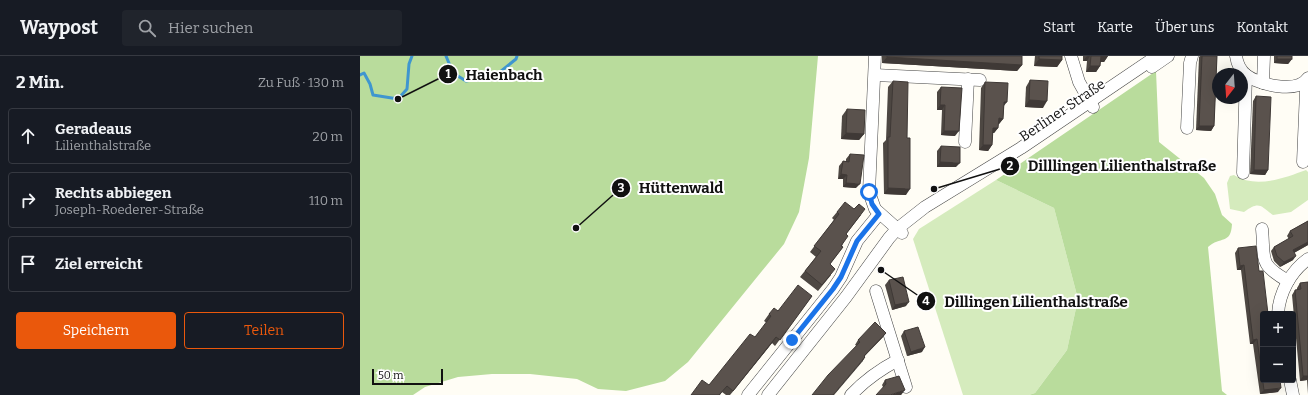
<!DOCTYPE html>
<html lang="de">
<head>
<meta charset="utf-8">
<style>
	body { margin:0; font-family:Bitter,serif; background:#20242c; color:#f1f3f6 }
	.controls { position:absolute; right:12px; bottom:12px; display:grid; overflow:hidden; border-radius:4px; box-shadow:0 4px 16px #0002 }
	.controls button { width:36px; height:36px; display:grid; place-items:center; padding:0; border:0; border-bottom:1px solid #363941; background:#171b24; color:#f1f3f6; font:20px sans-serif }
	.compass { position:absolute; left:852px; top:12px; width:36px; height:36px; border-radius:50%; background:#171b24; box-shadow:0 4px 16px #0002; rotate:197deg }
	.scale { position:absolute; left:12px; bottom:10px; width:71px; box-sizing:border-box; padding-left:4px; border:2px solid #111; border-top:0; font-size:11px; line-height:14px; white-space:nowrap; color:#111; -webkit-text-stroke:3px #fff; paint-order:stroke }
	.stop { position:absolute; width:12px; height:12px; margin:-9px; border:3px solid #1a73e8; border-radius:50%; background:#fff }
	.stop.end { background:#1a73e8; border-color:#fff; box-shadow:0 1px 4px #0008 }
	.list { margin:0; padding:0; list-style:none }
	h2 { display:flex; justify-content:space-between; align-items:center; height:52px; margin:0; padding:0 16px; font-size:17px }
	h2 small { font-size:13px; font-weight:400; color:#9ea1a6 }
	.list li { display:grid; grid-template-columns:26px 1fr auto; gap:12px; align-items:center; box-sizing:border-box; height:56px; margin:0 8px 8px; padding:0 8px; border:1px solid #363941; border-radius:4px }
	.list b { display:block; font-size:15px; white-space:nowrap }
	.list p { margin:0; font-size:13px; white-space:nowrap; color:#9ea1a6 }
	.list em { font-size:13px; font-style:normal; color:#9ea1a6 }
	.actions { display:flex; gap:8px; padding:12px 16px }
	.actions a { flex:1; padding:9px 0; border:1px solid #ea580c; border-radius:4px; text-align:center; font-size:14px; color:#ea580c }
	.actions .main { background:#ea580c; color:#fff }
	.icon { flex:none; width:22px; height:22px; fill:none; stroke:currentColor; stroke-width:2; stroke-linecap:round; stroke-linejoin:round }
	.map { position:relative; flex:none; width:948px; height:339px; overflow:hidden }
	header { display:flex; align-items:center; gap:24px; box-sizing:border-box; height:56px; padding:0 20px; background:#171b24; border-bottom:1px solid #363941 }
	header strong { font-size:19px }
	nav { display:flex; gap:22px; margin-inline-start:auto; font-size:14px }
	.search { width:280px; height:36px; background:#20242c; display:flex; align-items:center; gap:10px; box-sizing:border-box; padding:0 14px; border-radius:4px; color:#9ea1a6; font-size:15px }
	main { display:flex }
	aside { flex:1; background:#171b24 }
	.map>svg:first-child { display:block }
	.green { fill:#d5ebbd }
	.forest { fill:#b9dc9c }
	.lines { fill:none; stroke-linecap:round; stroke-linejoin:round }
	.stream { stroke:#3f96cf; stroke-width:3 }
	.minor-casing { stroke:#444; stroke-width:13 }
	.minor { stroke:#fff; stroke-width:12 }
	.wall { fill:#4d4742 }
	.shaded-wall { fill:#3f3936 }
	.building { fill:#5a524d; stroke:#3f3936 }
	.route { stroke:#1a73e8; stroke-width:5 }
	.labels { text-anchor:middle; stroke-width:4; stroke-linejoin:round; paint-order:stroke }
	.street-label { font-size:14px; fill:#111; stroke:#fff }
	.leader { fill:none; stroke:#111; stroke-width:1.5 }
	.callout-dot { fill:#111; stroke:#fff; stroke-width:1.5 }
	.mark-label { font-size:12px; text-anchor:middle; font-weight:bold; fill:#fff }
	.callout-label { font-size:15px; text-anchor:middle; font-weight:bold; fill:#111; stroke:#fff; stroke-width:4; stroke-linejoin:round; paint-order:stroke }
</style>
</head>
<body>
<header>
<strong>Waypost</strong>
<div class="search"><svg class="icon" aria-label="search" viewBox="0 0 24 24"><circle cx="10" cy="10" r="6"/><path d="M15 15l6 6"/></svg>Hier suchen</div>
<nav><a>Start</a><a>Karte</a><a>Über uns</a><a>Kontakt</a></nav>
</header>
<main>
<aside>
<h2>2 Min.<small>Zu Fuß · 130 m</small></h2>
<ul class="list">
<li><svg class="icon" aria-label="ahead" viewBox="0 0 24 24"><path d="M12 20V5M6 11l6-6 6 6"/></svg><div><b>Geradeaus</b><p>Lilienthalstraße</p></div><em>20 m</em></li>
<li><svg class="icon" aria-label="right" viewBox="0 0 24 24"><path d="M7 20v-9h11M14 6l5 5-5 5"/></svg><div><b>Rechts abbiegen</b><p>Joseph-Roederer-Straße</p></div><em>110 m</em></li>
<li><svg class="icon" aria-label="arrive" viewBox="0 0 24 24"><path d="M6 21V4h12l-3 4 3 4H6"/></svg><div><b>Ziel erreicht</b></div></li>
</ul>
<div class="actions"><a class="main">Speichern</a><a>Teilen</a></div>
</aside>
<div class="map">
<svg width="948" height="339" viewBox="0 0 948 339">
	<rect width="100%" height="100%" fill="#fffdf5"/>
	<!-- green -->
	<g class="green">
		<path d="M946,114L948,116V144L931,156L913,159C900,149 899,145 884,156L870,153L867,127L870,120L874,119C896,133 924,122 946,114Z"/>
		<path d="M636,124L694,152L718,243L707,294L675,337L669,339H603L553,183L559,173Z"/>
	</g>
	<!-- forest -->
	<g class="forest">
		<path d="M0,0H458L449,102L439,156L424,188L328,306L305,325L266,335L238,333L217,323L170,318H132L98,321L65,331L53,339H0Z"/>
		<path d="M796,15L799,86L844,122L855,138L862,159L872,168C871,189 860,180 848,191L862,335L867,339H669L675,337L707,294L718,243L694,152L636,124Z"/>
	</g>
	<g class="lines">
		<!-- stream -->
		<g class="stream">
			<path d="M86,0L93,17L106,25L135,20L156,3L157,0"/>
			<path d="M0,19L4,17L10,28L13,39L38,43L47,33L49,8L52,0"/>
		</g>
		<!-- minor casing -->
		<g class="minor-casing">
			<g id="minor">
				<path d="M515,0L509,136L515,153L542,177"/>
				<path d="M711,0L719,26L733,51"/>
				<path d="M876,0C877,7 880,14 886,19C899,29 938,38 948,22"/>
				<path d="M792,11L808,0"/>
				<path d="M515,19L620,24"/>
				<path d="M903,27L904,0"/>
				<path d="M827,72L830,7L832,0"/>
				<path d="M605,86L608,23"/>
				<path d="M943,106L946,35L944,27"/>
				<path d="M883,117L886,19"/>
				<path d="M902,173C905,204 898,208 928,225"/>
				<path d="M516,235L546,331"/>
				<path d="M918,258C919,237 931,215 948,203"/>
				<path d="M930,324L933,339"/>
				<path d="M388,339L473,233L481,221L497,185L519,158"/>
				<path d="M408,339L486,241L529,182L537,173L565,151L661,92L797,0"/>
				<path d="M491,339C505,324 519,314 538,304"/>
			</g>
		</g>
		<!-- minor -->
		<use href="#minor" class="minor"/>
	</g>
	<!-- wall -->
	<g class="wall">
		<path d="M522,0H662V9L657,15L522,7Z"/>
		<path d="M675,0H702V4L697,11L674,10Z"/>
		<path d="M723,0H748L744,6H740V10L736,16H726L727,5H723Z"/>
		<path d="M840,0H857L854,70L851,75L836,74L839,1Z"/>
		<path d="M914,0H932V3L928,8L914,7Z"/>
		<path d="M670,24L683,52L665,51L666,31Z"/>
		<path d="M533,25L546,139L524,138L523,87L526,84L528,31Z"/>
		<path d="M625,26L644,51L643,63L639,68H638V72L634,77H633L632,89L628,95L619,94L621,32Z"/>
		<path d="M581,31L595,80L581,79L582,54H577V36Z"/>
		<path d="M896,40L908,114L905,119L890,118L893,45Z"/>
		<path d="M487,53L504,78L499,84L481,83L482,60Z"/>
		<path d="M581,90L596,111H577V95Z"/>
		<path d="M490,98L496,132L483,131V123H478L479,110L483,105H486V103Z"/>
		<path d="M477,156L501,159L486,178L482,190L483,191L470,208L471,219L458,235L440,221L456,201L450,196L474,164L472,162Z"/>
		<path d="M948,165V189L934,197L933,204L920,211L914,205L911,195L914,191L929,183L927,180L930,175Z"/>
		<path d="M878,192L899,215L908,258L918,336L900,338L893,288H890L881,214H877L875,197Z"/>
		<path d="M529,224L546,250L532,254L525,229Z"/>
		<path d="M948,226V338L947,324L940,325L932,239L935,234H937V232L940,227Z"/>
		<path d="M452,240L415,290L412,287L370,339H366L362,336L360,339H331L349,329L395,281L407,267L404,265L409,258Z"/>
		<path d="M544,275L562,296L547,300L541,280Z"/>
		<path d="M523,281L504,300L505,301L502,306L497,290L495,289L498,284Z"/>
		<path d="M525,324L542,339L523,331L522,329Z"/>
	</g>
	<!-- shaded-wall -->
	<g class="shaded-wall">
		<path d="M727,0H730L727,5H723Z"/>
		<path d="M741,0H748L744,6H737Z"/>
		<path d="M527,1L662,9L657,15L522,7Z"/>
		<path d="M679,3L702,4L697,11L674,10Z"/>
		<path d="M917,3H932L928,8L914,7Z"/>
		<path d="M730,10H740L736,16H726Z"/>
		<path d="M669,44L687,45L683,52L665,51Z"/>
		<path d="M644,46H647L643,51Z"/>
		<path d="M580,49H585L582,54H577Z"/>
		<path d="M639,62L643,63L639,68H635Z"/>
		<path d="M839,70H854L851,75L836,74Z"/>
		<path d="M633,72H638L634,77H629Z"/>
		<path d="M584,75H599L595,80L581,79Z"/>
		<path d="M486,77L504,78L499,84L481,83Z"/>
		<path d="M623,89H632L628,95L619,94Z"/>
		<path d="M580,106L600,107L596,111H577Z"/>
		<path d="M894,114H908L905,119L890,118Z"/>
		<path d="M481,118L487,119L483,123H478Z"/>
		<path d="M486,127L500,128L496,132L483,131Z"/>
		<path d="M528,132L550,133L546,139L524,138Z"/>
		<path d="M948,186V189L930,199L933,194Z"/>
		<path d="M936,200L933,204L920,211L924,206Z"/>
		<path d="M884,209L881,214H877L880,210Z"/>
		<path d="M549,246L546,250L532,254L535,249Z"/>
		<path d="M526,277L523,281L501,304L504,300Z"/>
		<path d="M416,281L412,287L370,339L373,335Z"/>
		<path d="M897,283L893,288H890L893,284Z"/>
		<path d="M565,291L562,296L547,300L551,296Z"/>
		<path d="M505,301L502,306L474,339H473Z"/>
		<path d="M943,320H948V322L947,324L940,325Z"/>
		<path d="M921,332L918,336L900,338L904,334Z"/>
		<path d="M545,334L541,339H530Z"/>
	</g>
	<!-- building -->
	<g class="building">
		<path d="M527,0H662V9L527,1Z"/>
		<path d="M679,0H702V4L679,3Z"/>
		<path d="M731,0H741L740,10H730Z"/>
		<path d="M842,0H857L854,70H839Z"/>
		<rect x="917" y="0" width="15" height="3"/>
		<path d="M670,24L688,25L687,45L669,44Z"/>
		<path d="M533,25L548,26L547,82H550V133L528,132V81H530Z"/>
		<path d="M625,26L648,27L647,46H644L643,63L639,62L638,72H633L632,89H623Z"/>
		<path d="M581,31L602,32L599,75H584L585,49H580Z"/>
		<path d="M896,40L911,41L908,114H894Z"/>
		<path d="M487,53L505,54L504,78L486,77Z"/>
		<path d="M581,90L600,91V107L580,106Z"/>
		<path d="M490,98L504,99L500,128L486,127L487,119L481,118L483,105L489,106Z"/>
		<path d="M485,146L494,153L499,148L505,153L486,178L488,180L481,190L483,191L470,208L475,213L462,229L445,215L461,195L454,190L479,158L477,156Z"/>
		<path d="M948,165V186L933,194L936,200L924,206L917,200L914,191L933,180L930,175Z"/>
		<path d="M896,190L899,215H903L908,258H903V324H920L921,332L904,334L897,283L893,284L884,209L880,210L878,192Z"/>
		<path d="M543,221L549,246L535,249L529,224Z"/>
		<path d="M948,226V320H943L935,234L941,233L940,227Z"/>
		<path d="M438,229L452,240L420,284L416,281L373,335L367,330L359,339H331L342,324L349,329L390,278L395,281L411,260L409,258L414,252L418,255Z"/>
		<path d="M515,266L526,277L504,300L505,301L473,339H452L468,319L500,286L498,284Z"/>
		<path d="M558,271L565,291L551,296L544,275Z"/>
		<path d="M539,320L545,334L530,339H516L526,328L525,324Z"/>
	</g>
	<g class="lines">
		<!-- route -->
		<path class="route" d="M432,284L473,233L481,221L497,185L519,158L512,148L509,136"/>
	</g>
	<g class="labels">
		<!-- street labels -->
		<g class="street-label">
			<text transform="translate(702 54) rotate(-34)" y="5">Berliner Straße</text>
		</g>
	</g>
	<!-- callouts -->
	<path class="leader" d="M38 43L88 18M574 133L650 110M216 172L261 132M521 214L566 245"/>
	<g class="callout-dot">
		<circle cx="38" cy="43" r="4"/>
		<circle cx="574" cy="133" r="4"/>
		<circle cx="216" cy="172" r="4"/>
		<circle cx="521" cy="214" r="4"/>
		<circle cx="88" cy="18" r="10"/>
		<circle cx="650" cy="110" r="10"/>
		<circle cx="261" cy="132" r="10"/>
		<circle cx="566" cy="245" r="10"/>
	</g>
	<g class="mark-label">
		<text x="88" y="22">1</text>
		<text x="650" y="114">2</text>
		<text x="261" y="136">3</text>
		<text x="566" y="249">4</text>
	</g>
	<g class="callout-label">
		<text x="144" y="24">Haienbach</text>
		<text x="762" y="115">Dilllingen Lilienthalstraße</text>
		<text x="321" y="137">Hüttenwald</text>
		<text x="676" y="251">Dillingen Lilienthalstraße</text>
	</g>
</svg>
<div class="controls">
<button>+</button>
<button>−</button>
</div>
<svg class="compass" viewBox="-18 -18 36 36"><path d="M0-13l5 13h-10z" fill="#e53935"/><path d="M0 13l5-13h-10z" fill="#9ea1a6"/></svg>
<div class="scale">50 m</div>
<div class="stop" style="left:509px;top:136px"></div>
<div class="stop end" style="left:432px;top:284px"></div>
</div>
</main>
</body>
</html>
